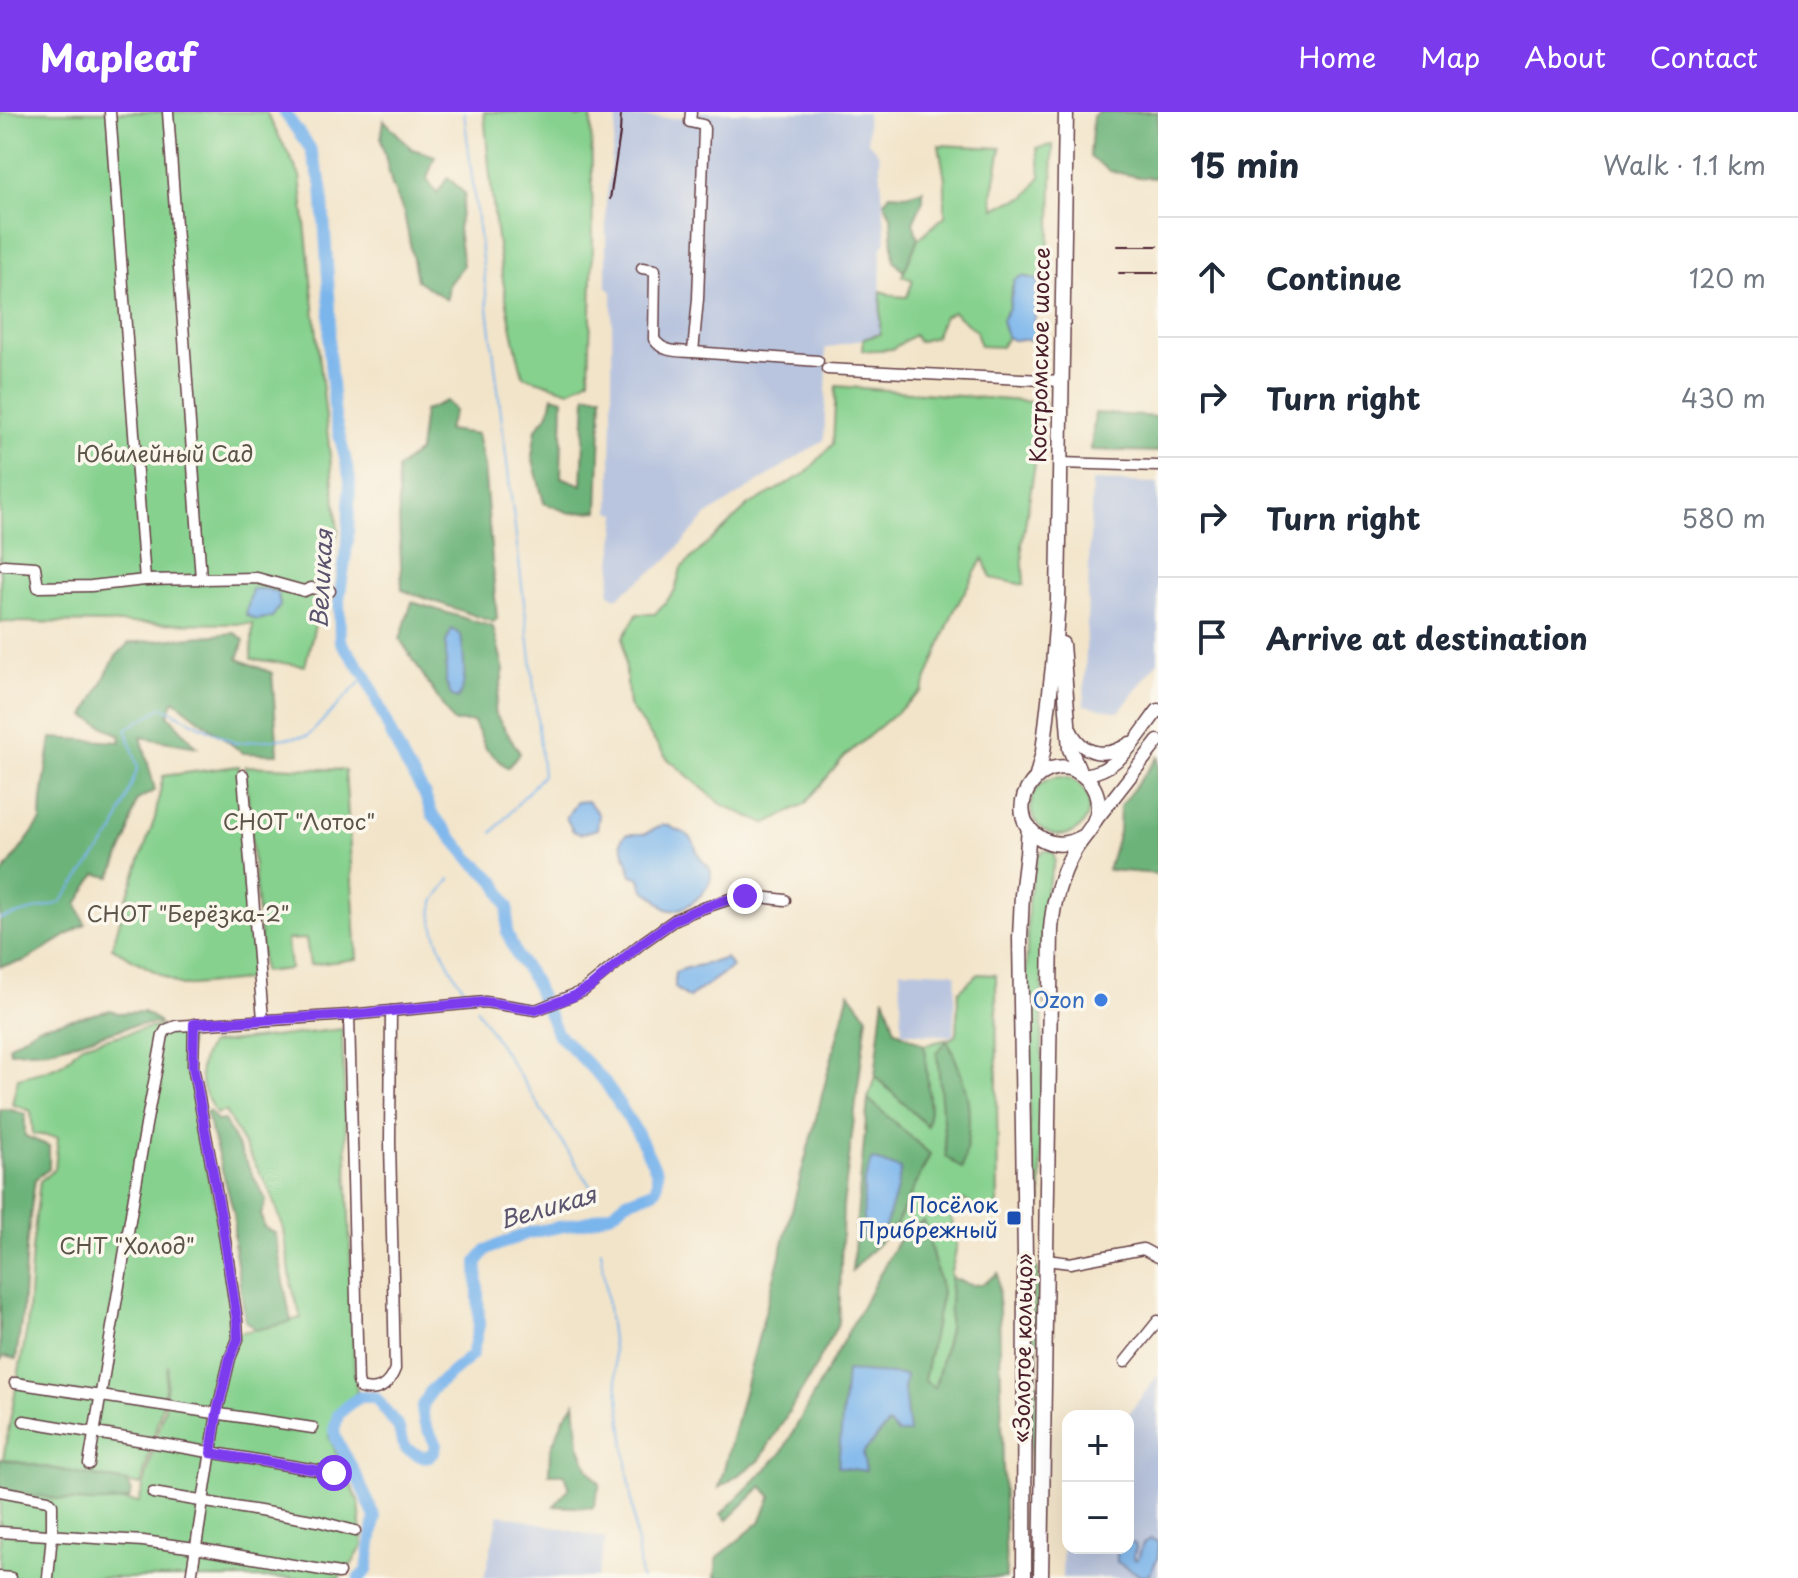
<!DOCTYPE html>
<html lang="en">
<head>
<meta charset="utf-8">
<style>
	body { margin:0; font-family:"Playpen Sans",sans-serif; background:#f6f6f7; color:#1f2937 }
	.controls { position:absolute; right:24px; bottom:24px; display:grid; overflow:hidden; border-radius:16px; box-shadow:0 8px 32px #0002 }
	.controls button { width:72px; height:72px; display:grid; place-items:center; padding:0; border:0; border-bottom:2px solid #e0e1e3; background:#fff; color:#1f2937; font:40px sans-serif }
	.stop { position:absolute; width:24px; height:24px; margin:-18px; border:6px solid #7c3aed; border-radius:50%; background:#fff }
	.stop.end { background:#7c3aed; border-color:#fff; box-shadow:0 2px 8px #0008 }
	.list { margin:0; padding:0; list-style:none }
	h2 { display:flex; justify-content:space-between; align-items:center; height:104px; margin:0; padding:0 32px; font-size:34px }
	h2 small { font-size:26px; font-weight:400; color:#747a83 }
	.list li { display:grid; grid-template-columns:52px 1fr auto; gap:24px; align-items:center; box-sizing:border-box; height:120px; padding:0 32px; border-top:2px solid #e0e1e3 }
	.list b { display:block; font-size:30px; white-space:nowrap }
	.list em { font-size:26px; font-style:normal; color:#747a83 }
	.icon { flex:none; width:44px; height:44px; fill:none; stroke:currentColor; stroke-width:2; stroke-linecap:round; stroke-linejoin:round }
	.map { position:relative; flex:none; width:1158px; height:1466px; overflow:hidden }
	header { display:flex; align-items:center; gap:48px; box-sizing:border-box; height:112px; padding:0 40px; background:#7c3aed; color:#fff }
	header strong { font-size:38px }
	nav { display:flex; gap:44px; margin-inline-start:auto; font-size:28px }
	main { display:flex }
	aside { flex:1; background:#fff }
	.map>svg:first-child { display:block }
	.industrial { fill:#b9c5de }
	.green { fill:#86d18e; stroke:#68785c; stroke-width:2 }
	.forest { fill:#6cb379; stroke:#5b6952; stroke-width:2 }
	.water { fill:#7ab5ec; stroke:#626a8c; stroke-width:2 }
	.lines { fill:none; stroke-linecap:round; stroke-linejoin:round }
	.stream { stroke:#7ab5ec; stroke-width:2 }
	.river { stroke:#7ab5ec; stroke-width:12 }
	.minor-casing { stroke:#633d43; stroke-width:13 }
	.major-casing { stroke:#633d43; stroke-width:15 }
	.highway-casing { stroke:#633d43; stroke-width:17 }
	.minor { stroke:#fff; stroke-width:10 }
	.major { stroke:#fff; stroke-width:12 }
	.highway { stroke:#fff; stroke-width:14 }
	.rail { stroke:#4a1f2b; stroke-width:2 }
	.route { stroke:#7c3aed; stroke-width:10 }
	.shop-dot { fill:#3f7fe0; stroke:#fbf7ec; stroke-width:3 }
	.transit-dot { fill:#1a4fb4; stroke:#fbf7ec; stroke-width:3 }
	.labels { text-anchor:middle; stroke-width:7; stroke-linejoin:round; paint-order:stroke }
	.street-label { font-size:22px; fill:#4a1f2b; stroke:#fbf7ec }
	.park-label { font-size:22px; fill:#5c5449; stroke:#fbf7ec }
	.shop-label { font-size:22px; fill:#366cbe; stroke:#fbf7ec; text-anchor:end }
	.transit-label { font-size:22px; fill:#164399; stroke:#fbf7ec; text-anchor:end }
	.water-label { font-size:24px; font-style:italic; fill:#5b546f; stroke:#fbf7ec }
</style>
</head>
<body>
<header>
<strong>Mapleaf</strong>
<nav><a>Home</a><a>Map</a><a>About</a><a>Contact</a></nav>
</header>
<main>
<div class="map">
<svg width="1158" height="1466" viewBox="0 0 1158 1466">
	<rect width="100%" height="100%" fill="#fbf7ec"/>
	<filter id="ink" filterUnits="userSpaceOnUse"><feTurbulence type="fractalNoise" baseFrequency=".0125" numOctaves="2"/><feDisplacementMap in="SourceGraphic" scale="16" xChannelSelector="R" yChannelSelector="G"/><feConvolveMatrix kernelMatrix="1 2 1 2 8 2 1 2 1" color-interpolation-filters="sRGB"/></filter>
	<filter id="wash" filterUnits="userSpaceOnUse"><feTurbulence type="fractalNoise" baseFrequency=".006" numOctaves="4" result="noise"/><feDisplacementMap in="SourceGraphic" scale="32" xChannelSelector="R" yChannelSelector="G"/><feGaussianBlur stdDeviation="1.8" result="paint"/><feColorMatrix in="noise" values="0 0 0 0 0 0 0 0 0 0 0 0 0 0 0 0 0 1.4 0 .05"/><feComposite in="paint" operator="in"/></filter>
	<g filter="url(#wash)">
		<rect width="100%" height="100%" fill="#f2e4c9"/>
		<!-- industrial -->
		<g class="industrial">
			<path d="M698,0H867L868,30L879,42L886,128L881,138L880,222L825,237L827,257L824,328L707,403L666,449L616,486L609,482L617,402L610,400L612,302V180L606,174V90L617,5L697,6Z"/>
			<path d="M1092,369L1158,371V549L1119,600L1084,593Z"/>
			<path d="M900,858L953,860L956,863L953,924L902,920Z"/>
			<path d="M1158,1263V1466H1062L1064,1368H1068V1436H1128V1304H1127Z"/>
			<path d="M499,1402L606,1427L597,1466H484Z"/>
		</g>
		<!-- green -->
		<g class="green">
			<path d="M0,0H266L300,64L338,419L305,554L251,547L253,512L0,510Z"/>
			<path d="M484,0H571L577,6L591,2L593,133L589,267L569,279L523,264C500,178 492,88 484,0Z"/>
			<path d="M939,33L1001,36L992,85L995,97L1006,91L1026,85L1041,64L1037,36L1053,33L1051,111L1045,166L1038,168L1022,164L1012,174L1009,196L1002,208L1007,225L1001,235L980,234L976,219L953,200L944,204L935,225L918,230L914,223L892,237L863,239V227L880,222L881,179L894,184L907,185L913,168L902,164L918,127L945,104V67Z"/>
			<path d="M836,274L1045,291L1022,432L1024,473L991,466L983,446L953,501L922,579L844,645L805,692L765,712L721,692L667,646L629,594L623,526L637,502H655L675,479L681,456L749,393L806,361L833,332Z"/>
			<path d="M239,654L256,867L181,874L112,836L125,791L155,706L163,664Z"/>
			<path d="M245,654L345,658L357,847L310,853L306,827L287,828L290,857L263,860Z"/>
			<circle cx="1060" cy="694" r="29"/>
			<path d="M1044,739H1051L1054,742L1055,749L1045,783L1043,800L1041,1095L1031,1096L1026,872L1028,788L1038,743Z"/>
			<path d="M978,862L996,863L998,1098L993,1105L964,1088L948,1099C959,1126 959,1134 950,1162L952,1163L949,1217L935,1276L924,1268L942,1180L924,1109L904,1118L896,1113L929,1045L868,987L875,964L926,1013L930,998L924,933L952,926L956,923L959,879Z"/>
			<path d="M162,914L168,920L189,924V956L201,1035L214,1088L236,1220H243L301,1206L292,1175L284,1118L271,1081L225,999L216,1002C201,977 193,958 210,932L342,917L355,1265L357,1280L333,1305L329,1325L359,1391L363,1433L352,1452L339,1466H0V1381L139,1390L165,1295L168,1253L163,1290L141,1373L3,1347L27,1216L32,1138L40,1069L55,1057L58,1025L33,1022L31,999L12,992L18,966C32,962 58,957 68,947C74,942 75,937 82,933L144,917Z"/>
			<path d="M1035,1154L1038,1158L1035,1466H1029L1033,1157Z"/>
		</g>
		<!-- forest -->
		<g class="forest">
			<path d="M1099,0H1158V66L1139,65L1110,59L1090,45L1093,4Z"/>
			<path d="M384,8L412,37L435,44L427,67L437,81L448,65L465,82L458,117L463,154L449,172L447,188L417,168L404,101L392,73L381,27Z"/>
			<path d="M923,78V88L913,110L918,127L904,160L894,149L891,104L884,90L890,82L906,83Z"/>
			<path d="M586,283H602L598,399L570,401L544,391L532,344L536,317L549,301L553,284L563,287L561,365L582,373Z"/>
			<path d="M446,289L455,298L447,318L477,322L484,354L497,507L493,510L402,478L397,357L419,339L424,299Z"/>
			<path d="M1095,301L1158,305V340L1091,338Z"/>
			<path d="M412,490L493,515L504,558L494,600L520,641L508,656L486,637L474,610H453L400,527Z"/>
			<path d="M235,521L244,528L238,547L272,561L278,642L243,641L174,588L168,603L197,635L141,625L155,678L136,689L127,727L111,765L96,762L77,792L85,812L25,849L0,854V765L41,709L42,686L51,626L121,630L120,623L85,604L115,545L129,531Z"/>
			<path d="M1158,645V762L1108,758L1119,720L1120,694Z"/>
			<path d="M849,880L867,904L843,1094L839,1210L810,1265L759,1349L719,1376Z"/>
			<path d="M884,884L895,918L924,933L930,998L927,1014L875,964Z"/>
			<path d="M111,898L117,901L143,900L159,909V911L132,914L49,938L10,940L9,934L38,915Z"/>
			<path d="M947,928C970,976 975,1005 962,1057L946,1044L937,940Z"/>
			<path d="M868,987L930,1042L896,1113L852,1159Z"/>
			<path d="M8,997L25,1002V1024L49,1034V1057L35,1067L26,1136L22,1204L16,1247L4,1244L0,1249V998Z"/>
			<path d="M209,999L217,1009L224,1008L266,1088L261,1103L264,1115L275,1121L291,1210L256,1218L245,1208L234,1132V1101L206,1000Z"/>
			<path d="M924,1109L942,1180L924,1268L935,1276L949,1217L951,1165C974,1175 978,1178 998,1161L1006,1466H715L717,1446L760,1410L771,1384L762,1374L727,1408L721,1402L781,1342L904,1118Z"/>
			<path d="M575,1290L579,1333L589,1358L600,1372L593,1396L554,1394L569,1376L564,1362H549L550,1338L564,1306Z"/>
			<path d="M0,1347L127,1370L132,1379L129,1387C98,1396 36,1384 3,1378L0,1373Z"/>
		</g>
		<!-- water -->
		<g class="water">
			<path d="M1022,164L1038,168L1040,190L1036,200L1034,211L1041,241L1034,228H1013L1007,225L1002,208L1009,196L1014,168Z"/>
			<path d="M252,477H267L278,481L280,494L272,505L257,508L246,503Z"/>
			<path d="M452,517L461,523C463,541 469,574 457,587L451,583L446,571V530Z"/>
			<path d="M588,689L599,703L597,717L581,722L573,719L566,706L576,690Z"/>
			<path d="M662,713H668C675,719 684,719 690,725C696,731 696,741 701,747C705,752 711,754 711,762C712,778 683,804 667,797C662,795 658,788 653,784C644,778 642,778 640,766L632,763L621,731L622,726L627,722H645Z"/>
			<path d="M726,846L732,855L689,886L675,876V860C691,853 709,853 726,846Z"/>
			<path d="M872,1047L901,1057L895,1085L884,1117L863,1127L864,1071Z"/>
			<path d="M846,1259L906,1263L904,1277L909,1321H898L888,1312L863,1341L866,1359L838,1355Z"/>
			<path d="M1151,1427L1158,1430V1445L1150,1462L1142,1464L1117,1450V1436H1128V1429L1135,1432L1136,1436L1133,1445L1136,1448L1138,1447L1143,1431Z"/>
		</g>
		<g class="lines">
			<!-- stream -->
			<g class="stream">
				<path d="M464,0L531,547L543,663L492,721"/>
				<path d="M450,767C446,774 439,781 435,788C423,815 455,864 470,887"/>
				<path d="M0,807L60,791L114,720L138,655L126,617L163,595L235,631L308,624L366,564"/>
				<path d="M476,896L591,1075"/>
				<path d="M601,1138L641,1466"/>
			</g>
			<!-- river -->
			<g class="river">
				<path d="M284,0L310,36L322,74L330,197L329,239L335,305L350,367L348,427L339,488L340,529L366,564L392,624L406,652L424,681L432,702L470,747L495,769L508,795L507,820L517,844L535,870L542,890"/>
				<path d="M359,1466L367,1458L375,1405L356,1363L336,1327L334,1318L338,1303L348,1293L360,1285H375L399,1316L402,1330L405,1336L422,1345L429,1344L434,1340L436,1333L424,1310L422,1296L431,1278L472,1243L479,1213L477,1150L486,1138L528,1121L585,1110L612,1101L627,1089L654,1079L657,1073V1060L638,1022L605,970L557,921L547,898"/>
			</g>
		</g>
	</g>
	<g filter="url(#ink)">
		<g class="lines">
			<!-- minor casing -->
			<g class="minor-casing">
				<g id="minor">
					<path d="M110,0L145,468"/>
					<path d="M168,0L201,467"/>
					<path d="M642,156L655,158L654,227C663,241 678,239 693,240L698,187L704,17L703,13L690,10L691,0"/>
					<path d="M693,240L818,249"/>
					<path d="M827,257L1062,269"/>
					<path d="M1060,351L1158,354"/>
					<path d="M4,453L35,455L38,475L91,474L145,468L257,466L304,479L311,476L330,479"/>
					<path d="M243,663L263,907"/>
					<path d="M349,903L358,1269L360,1276C377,1281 388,1275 395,1257L390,1030L391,899"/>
					<path d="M1046,1148L1070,1151L1143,1137L1158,1145"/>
					<path d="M1125,1250L1158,1209"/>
					<path d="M15,1271L313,1316"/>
					<path d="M24,1309L334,1361"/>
					<path d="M89,1352L146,1013L163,923L166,918L176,914L349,903L485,890L536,898L583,879L642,831L676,807L694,799L736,785L752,784L785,788"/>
					<path d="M0,1379L48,1388L52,1392V1422L48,1466"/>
					<path d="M153,1381L318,1409L355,1419"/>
					<path d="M0,1420L143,1429L195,1436L339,1461"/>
					<path d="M0,1465L11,1466"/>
					<path d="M191,1466L217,1301L230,1246L238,1227L237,1208L223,1115L193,954L194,912"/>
				</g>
			</g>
			<!-- major casing -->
			<g class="major-casing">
				<g id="major">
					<path d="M1070,617C1083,644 1106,647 1130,631"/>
					<path d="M1083,663C1122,658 1136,626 1158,598"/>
					<path d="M1096,708L1158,629"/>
				</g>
			</g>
			<!-- highway casing -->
			<g class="highway-casing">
				<g id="highway">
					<path d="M1062,532L1070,637L1080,661"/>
					<path d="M1037,664L1043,640L1053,554L1058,488L1066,0"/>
					<path d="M1024,1466L1025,1146L1020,826L1022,783L1027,742L1029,715"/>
					<path d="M1041,1466L1051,817C1053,791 1060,765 1073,741C1081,725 1098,714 1098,694C1098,684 1094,674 1087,667C1049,627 992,699 1042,727C1056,735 1070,732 1083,725"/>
				</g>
			</g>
			<!-- minor -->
			<use href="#minor" class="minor"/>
			<!-- major -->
			<use href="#major" class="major"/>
			<!-- highway -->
			<use href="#highway" class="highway"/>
			<!-- rail -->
			<g class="rail">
				<path d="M610,87L620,21L621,0"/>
				<path d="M1118,134H1158"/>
				<path d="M1119,161H1158"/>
			</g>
		</g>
	</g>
	<g class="lines" filter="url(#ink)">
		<!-- route -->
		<path class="route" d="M334,1361L211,1341L217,1301L230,1246L238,1227L237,1208L223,1115L193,954L194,912L349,903L485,890L536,898L574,884L590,875L642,831L676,807L694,799L736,785L745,784"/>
	</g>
	<!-- markers -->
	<circle class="shop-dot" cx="1101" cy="888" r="8"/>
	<rect class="transit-dot" x="1006" y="1098" width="16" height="16" rx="4"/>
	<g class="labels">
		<!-- street labels -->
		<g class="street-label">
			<text transform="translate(1040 243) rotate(-89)" y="8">Костромское шоссе</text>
			<text transform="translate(1023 1236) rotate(-89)" y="8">«Золотое кольцо»</text>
		</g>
		<!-- park labels -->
		<g class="park-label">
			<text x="165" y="350">Юбилейный Сад</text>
			<text x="299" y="718">СНОТ "Лотос"</text>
			<text x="188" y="810">СНОТ "Берёзка-2"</text>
			<text x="127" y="1142">СНТ "Холод"</text>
		</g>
		<!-- shop labels -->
		<g class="shop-label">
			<text x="1085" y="896">Ozon</text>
		</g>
		<!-- transit labels -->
		<g class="transit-label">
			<text x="998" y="1101">Посёлок<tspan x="998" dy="25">Прибрежный</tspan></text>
		</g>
		<!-- water labels -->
		<g class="water-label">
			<text transform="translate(322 467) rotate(-87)" y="8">Великая</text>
			<text transform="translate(548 1096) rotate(-16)" y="8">Великая</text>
		</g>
	</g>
</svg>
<div class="controls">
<button>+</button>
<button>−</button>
</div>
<div class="stop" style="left:334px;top:1361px"></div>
<div class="stop end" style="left:745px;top:784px"></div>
</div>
<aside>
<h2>15 min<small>Walk · 1.1 km</small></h2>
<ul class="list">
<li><svg class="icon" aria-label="ahead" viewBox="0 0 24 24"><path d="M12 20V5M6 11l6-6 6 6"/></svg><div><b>Continue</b></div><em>120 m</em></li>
<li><svg class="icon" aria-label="right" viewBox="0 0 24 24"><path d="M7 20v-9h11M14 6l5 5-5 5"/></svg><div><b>Turn right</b></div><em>430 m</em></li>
<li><svg class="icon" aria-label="right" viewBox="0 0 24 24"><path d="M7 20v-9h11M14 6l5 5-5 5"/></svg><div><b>Turn right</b></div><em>580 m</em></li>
<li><svg class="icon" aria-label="arrive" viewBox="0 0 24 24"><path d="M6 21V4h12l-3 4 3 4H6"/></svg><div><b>Arrive at destination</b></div></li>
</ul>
</aside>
</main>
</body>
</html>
